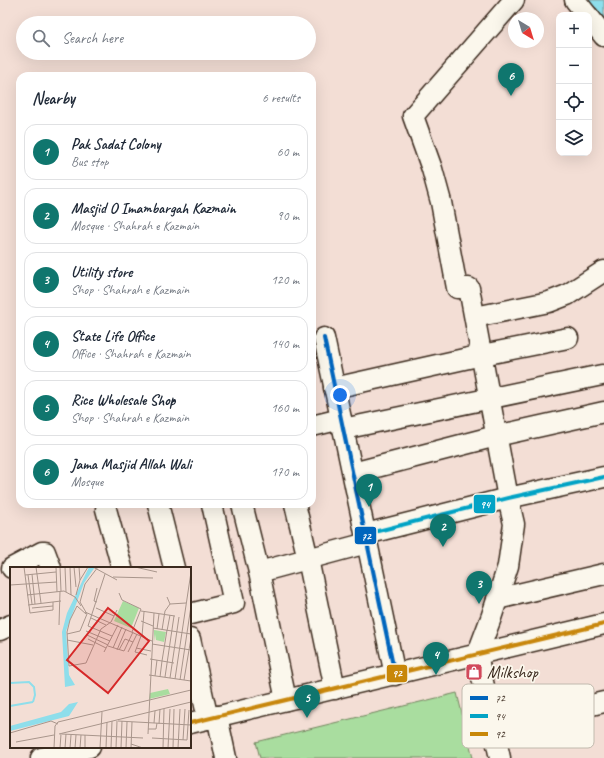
<!DOCTYPE html>
<html lang="en">
<head>
<meta charset="utf-8">
<style>
	body { margin:0; font-family:Caveat,sans-serif; background:#f6f6f7; color:#1f2937 }
	.controls { position:absolute; right:12px; top:12px; display:grid; overflow:hidden; border-radius:8px; box-shadow:0 4px 16px #0002 }
	.controls button { width:36px; height:36px; display:grid; place-items:center; padding:0; border:0; border-bottom:1px solid #e0e1e3; background:#fff; color:#1f2937; font:20px sans-serif }
	.compass { position:absolute; left:508px; top:12px; width:36px; height:36px; border-radius:50%; background:#fff; box-shadow:0 4px 16px #0002; rotate:142deg }
	.you { position:absolute; left:340px; top:395px; width:14px; height:14px; margin:-10px; border:3px solid #fff; border-radius:50%; background:#1a73e8; box-shadow:0 0 0 6px #1a73e833 }
	.badge { display:grid; place-items:center; width:26px; height:26px; border-radius:50%; background:#0f766e; color:#fff; font-size:13px; font-weight:700 }
	.pin { position:absolute; translate:-50% -33px; filter:drop-shadow(0 1px 2px #0008) }
	.pin::after { content:''; position:absolute; top:21px; width:14px; height:12px; background:inherit; clip-path:polygon(0 0,100% 0,50% 100%) }
	.list { margin:0; padding:0; list-style:none }
	h2 { display:flex; justify-content:space-between; align-items:center; height:52px; margin:0; padding:0 16px; font-size:17px }
	h2 small { font-size:13px; font-weight:400; color:#747a83 }
	.list li { display:grid; grid-template-columns:26px 1fr auto; gap:12px; align-items:center; box-sizing:border-box; height:56px; margin:0 8px 8px; padding:0 8px; border:1px solid #e0e1e3; border-radius:12px }
	.list b { display:block; font-size:15px; white-space:nowrap }
	.list p { margin:0; font-size:13px; white-space:nowrap; color:#747a83 }
	.list em { font-size:13px; font-style:normal; color:#747a83 }
	.icon { flex:none; width:22px; height:22px; fill:none; stroke:currentColor; stroke-width:2; stroke-linecap:round; stroke-linejoin:round }
	.map { position:relative; flex:none; width:604px; height:758px; overflow:hidden }
	.search { position:absolute; background:#fff; box-shadow:0 4px 16px #0002; left:16px; top:16px; width:300px; height:44px; display:flex; align-items:center; gap:10px; box-sizing:border-box; padding:0 14px; border-radius:22px; color:#747a83; font-size:15px }
	.panel { position:absolute; background:#fff; box-shadow:0 4px 16px #0002; left:16px; top:72px; width:300px; height:436px; border-radius:12px }
	.map>svg:first-child { display:block }
	.green { fill:#a9dd9f; stroke:#72845e }
	.water { fill:#8edeeb; stroke:#6d9699 }
	.lines { fill:none; stroke-linecap:round; stroke-linejoin:round }
	.minor-casing { stroke:#3b2a1e; stroke-width:23 }
	.minor { stroke:#fbf7ec; stroke-width:20 }
	.bus-1-casing { stroke:#fbf7ec; stroke-width:7 }
	.bus-2-casing { stroke:#fbf7ec; stroke-width:7 }
	.bus-3-casing { stroke:#fbf7ec; stroke-width:7 }
	.bus-1 { stroke:#0065bd; stroke-width:4 }
	.bus-2 { stroke:#03a3c5; stroke-width:4 }
	.bus-3 { stroke:#c88708; stroke-width:4 }
	.labels { text-anchor:middle; stroke-width:3.5; stroke-linejoin:round; paint-order:stroke }
	.poi-label { font-size:17px; fill:#3b2a1e; stroke:#fbf7ec; text-anchor:start }
	.inset-river { fill:none; stroke:#8edeeb; stroke-width:2 }
	.inset-road { fill:none; stroke:#a9968c; stroke-width:1 }
	.view { fill:#d62828; fill-opacity:0.15; stroke:#d62828; stroke-width:2 }
	.inset-edge { fill:none; stroke:#3b2a1e; stroke-width:2 }
	.key { fill:#fbf7ec; stroke:#c1baae; stroke-width:1 }
	.key-label { font-size:11px; fill:#3b2a1e }
	.line-badge { stroke:#fbf7ec; stroke-width:1.5 }
	.badge-label { font-size:11px; text-anchor:middle; font-weight:bold; fill:#fff }
</style>
</head>
<body>
<div class="map">
<svg width="604" height="758" viewBox="0 0 604 758">
	<rect width="100%" height="100%" fill="#f3ded5"/>
	<filter id="ink" filterUnits="userSpaceOnUse"><feTurbulence type="fractalNoise" baseFrequency=".025" numOctaves="2"/><feDisplacementMap in="SourceGraphic" scale="8" xChannelSelector="R" yChannelSelector="G"/><feConvolveMatrix kernelMatrix="1 2 1 2 8 2 1 2 1" color-interpolation-filters="sRGB"/></filter>
	<g filter="url(#ink)">
		<!-- green -->
		<path class="green" d="M457,693L473,758H260L256,742Z"/>
		<!-- water -->
		<path class="water" d="M584,0H604V23Z"/>
		<g class="lines">
			<!-- minor casing -->
			<g class="minor-casing">
				<g id="minor">
					<path d="M575,0L587,15"/>
					<path d="M589,17L604,36"/>
					<path d="M475,317L549,302L567,295L604,271"/>
					<path d="M324,338L395,675"/>
					<path d="M334,388L482,355L568,338"/>
					<path d="M312,426L341,419"/>
					<path d="M343,429L602,375"/>
					<path d="M353,473L496,436L604,412"/>
					<path d="M158,504L174,568"/>
					<path d="M242,504L259,572L286,700"/>
					<path d="M295,504L308,559L335,689"/>
					<path d="M106,509L122,568"/>
					<path d="M366,534L508,498L604,477"/>
					<path d="M12,568L42,552H45L51,568"/>
					<path d="M259,572L367,543"/>
					<path d="M497,599L604,574"/>
					<path d="M190,614L234,603L212,504"/>
					<path d="M0,630L11,625"/>
					<path d="M190,639L208,719"/>
					<path d="M217,716L226,758"/>
					<path d="M190,723L604,624"/>
					<path d="M494,728L604,702"/>
					<path d="M41,758L90,747"/>
					<path d="M500,758L477,655L491,618L508,566L514,524L508,498L469,288H457L441,202L432,169L413,116L514,0"/>
				</g>
			</g>
			<!-- minor -->
			<use href="#minor" class="minor"/>
			<!-- bus-1 casing -->
			<g class="bus-1-casing">
				<path id="bus-1" d="M324,338L395,675"/>
			</g>
			<!-- bus-2 casing -->
			<g class="bus-2-casing">
				<path id="bus-2" d="M366,534L508,498L604,477"/>
			</g>
			<!-- bus-3 casing -->
			<g class="bus-3-casing">
				<path id="bus-3" d="M190,723L604,624"/>
			</g>
			<!-- bus-1 -->
			<use href="#bus-1" class="bus-1"/>
			<!-- bus-2 -->
			<use href="#bus-2" class="bus-2"/>
			<!-- bus-3 -->
			<use href="#bus-3" class="bus-3"/>
		</g>
	</g>
	<!-- icons -->
	<defs>
		<g id="shop-square" transform="scale(0.9)"><rect x="-9" y="-9" width="18" height="18" rx="4" fill="#d1495b" stroke="#fbf7ec"/><path d="M-5-2.5h2.3a2.7 3.5 0 0 1 5.4 0H5L5.5 6h-11ZM-1.5-2.5h3a1.5 2.3 0 0 0-3 0Z" fill="#fff"/></g>
	</defs>
	<g fill-rule="evenodd">
		<use href="#shop-square" x="474" y="672"/>
	</g>
	<g class="labels">
		<!-- poi labels -->
		<g class="poi-label">
			<text x="487" y="678">Milkshop</text>
		</g>
	</g>
	<!-- overview -->
	<g transform="translate(10 567)">
		<rect width="181" height="181" fill="#f3ded5"/>
		<path d="M113,34L129,41L121,61L104,54ZM144,63L156,65L154,75L146,73L145,67L144,75ZM158,122L160,127L139,132L140,126Z" fill="#a9dd9f"/>
		<path d="M79,0H85L74,16L56,64L59,108L65,118L55,120L52,65L57,46ZM68,135L59,149L0,164V159L51,145L59,137Z" fill="#8edeeb"/>
		<path class="inset-river" d="M0,116L19,115L24,120L25,128L23,135M0,139L23,135"/>
		<path class="inset-road" d="M14,0L20,46L43,43V35M26,0L31,36M46,0L47,25M50,0L51,24M55,0L56,25M60,0L61,28M64,0L66,20M69,0L70,13M83,0L107,13M125,0L147,5M22,7L25,37M95,7L78,59L102,69M15,8L46,5M18,8L22,37M103,10L143,11M0,18L47,15M87,21L84,34L87,35M109,26L112,33L131,42L122,65M17,28L54,24L65,30L71,39M66,28L70,13L78,0M160,37L176,36M18,38L51,34M22,41L43,39M86,41L104,49M131,44L165,49M75,45L142,74M76,47L67,39L60,53L57,65L59,99L76,96L91,62L101,55L107,43M81,51L96,58M131,54L143,59M49,58L50,24M143,61L181,67M147,62L149,47M152,63L155,44L160,37L157,30M76,64L100,74M157,64L160,48M57,67L70,64L77,47L70,35L75,17L88,0M77,68L98,78M131,69L125,85L137,88M132,69L134,45M78,72L96,81M57,73L83,78M142,77L181,83M98,79L114,84L123,65M103,81L112,60M126,81L141,84M107,83L116,62M109,83L115,72L123,75M94,85L108,58M118,85L127,67M140,92L164,96M152,94L157,63M139,108L181,114M145,109L147,93M150,110L152,94M155,110L164,49M160,111L169,50M165,112L181,5M170,113L181,39M174,113L181,71M108,154L181,158M144,156L145,144M149,157L150,142M138,162H146L147,156M0,166L41,154L48,157M49,167L181,135M52,167L133,171M138,167L144,46M142,171L177,173L179,143M173,173L175,142M6,175L44,168M121,177L133,181M44,181L45,159L48,155L181,123M50,181L51,167M55,181L56,167M60,181L61,168M65,181L66,168M70,181L71,168M75,181V168M90,181L92,145M96,181L97,155M101,181L102,154M106,181L107,154M111,181L112,154M116,181L117,155M121,181L122,155M153,181L154,142M158,181L160,142M163,181L164,142M168,181L170,142"/>
		<path class="view" d="M98,41L139,74L98,126L57,93Z"/>
		<rect width="181" height="181" class="inset-edge"/>
	</g>
	<!-- legend -->
	<rect x="462" y="684" width="132" height="64" rx="6" class="key"/>
	<rect x="470" y="696" width="18" height="4" fill="#0065bd"/>
	<rect x="470" y="714" width="18" height="4" fill="#03a3c5"/>
	<rect x="470" y="732" width="18" height="4" fill="#c88708"/>
	<g class="key-label">
		<text x="495" y="702">72</text>
		<text x="495" y="720">94</text>
		<text x="495" y="738">92</text>
	</g>
	<g class="line-badge">
		<rect x="473" y="494" width="23" height="20" rx="4" fill="#03a3c5"/>
		<rect x="354" y="526" width="23" height="19" rx="4" fill="#0065bd"/>
		<rect x="386" y="664" width="22" height="19" rx="4" fill="#c88708"/>
	</g>
	<g class="badge-label">
		<text x="485" y="508">94</text>
		<text x="366" y="540">72</text>
		<text x="397" y="677">92</text>
	</g>
</svg>
<div class="controls">
<button>+</button>
<button>−</button>
<button><svg class="icon" aria-label="locate" viewBox="0 0 24 24"><circle cx="12" cy="12" r="6"/><path d="M12 2v4M12 18v4M2 12h4M18 12h4"/></svg></button>
<button><svg class="icon" aria-label="layers" viewBox="0 0 24 24"><path d="M12 4l9 5-9 5-9-5zM3 14l9 5 9-5"/></svg></button>
</div>
<svg class="compass" viewBox="-18 -18 36 36"><path d="M0-13l5 13h-10z" fill="#e53935"/><path d="M0 13l5-13h-10z" fill="#747a83"/></svg>
<div class="you"></div>
<div class="pin badge" style="left:369px;top:507px">1</div>
<div class="pin badge" style="left:443px;top:547px">2</div>
<div class="pin badge" style="left:479px;top:604px">3</div>
<div class="pin badge" style="left:436px;top:675px">4</div>
<div class="pin badge" style="left:307px;top:718px">5</div>
<div class="pin badge" style="left:511px;top:96px">6</div>
<div class="search"><svg class="icon" aria-label="search" viewBox="0 0 24 24"><circle cx="10" cy="10" r="6"/><path d="M15 15l6 6"/></svg>Search here</div>
<section class="panel">
<h2>Nearby<small>6 results</small></h2>
<ul class="list">
<li><span class="badge">1</span><div><b>Pak Sadat Colony</b><p>Bus stop</p></div><em>60 m</em></li>
<li><span class="badge">2</span><div><b>Masjid O Imambargah Kazmain</b><p>Mosque · Shahrah e Kazmain</p></div><em>90 m</em></li>
<li><span class="badge">3</span><div><b>Utility store</b><p>Shop · Shahrah e Kazmain</p></div><em>120 m</em></li>
<li><span class="badge">4</span><div><b>State Life Office</b><p>Office · Shahrah e Kazmain</p></div><em>140 m</em></li>
<li><span class="badge">5</span><div><b>Rice Wholesale Shop</b><p>Shop · Shahrah e Kazmain</p></div><em>160 m</em></li>
<li><span class="badge">6</span><div><b>Jama Masjid Allah Wali</b><p>Mosque</p></div><em>170 m</em></li>
</ul>
</section>
</div>
</body>
</html>
